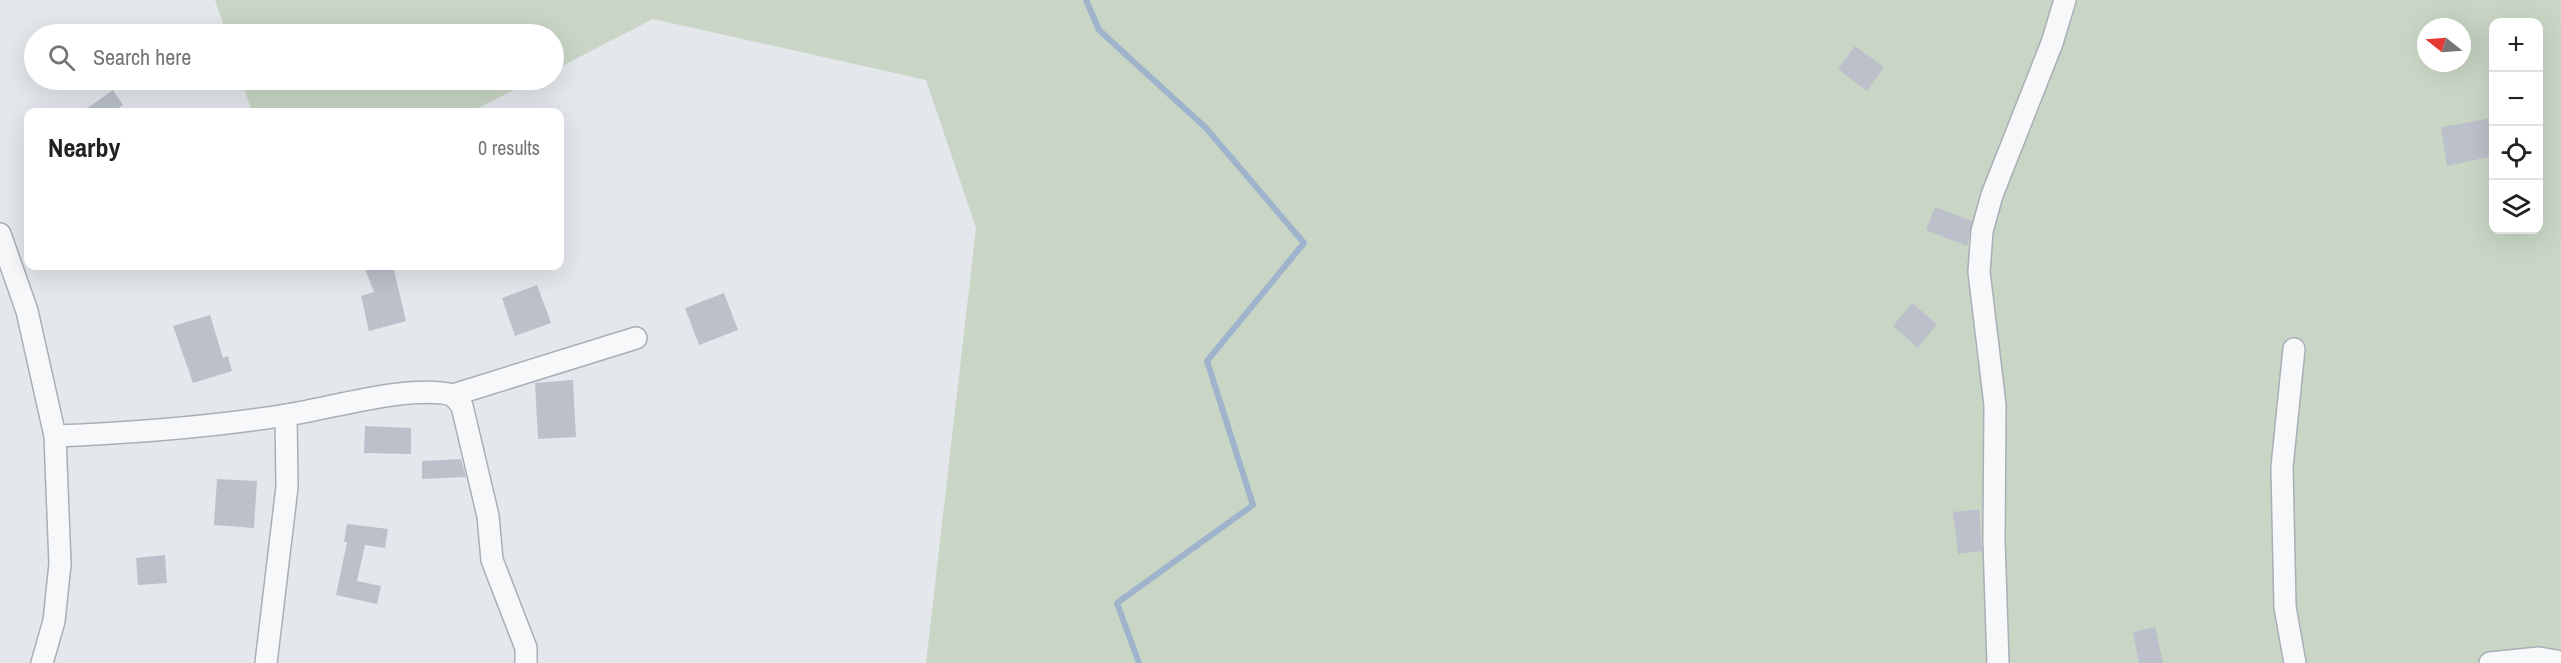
<!DOCTYPE html>
<html lang="en">
<head>
<meta charset="utf-8">
<style>
	body { margin:0; font-family:"Archivo Narrow",sans-serif; background:#f6f6f6; color:#202124 }
	.controls { position:absolute; right:18px; top:18px; display:grid; overflow:hidden; border-radius:12px; box-shadow:0 6px 24px #0002 }
	.controls button { width:54px; height:54px; display:grid; place-items:center; padding:0; border:0; border-bottom:2px solid #e0e0e0; background:#fff; color:#202124; font:30px sans-serif }
	.compass { position:absolute; left:2417px; top:18px; width:54px; height:54px; border-radius:50%; background:#fff; box-shadow:0 6px 24px #0002; rotate:287deg }
	.list { margin:0; padding:0; list-style:none }
	h2 { display:flex; justify-content:space-between; align-items:center; height:78px; margin:0; padding:0 24px; font-size:26px }
	h2 small { font-size:20px; font-weight:400; color:#757577 }
	.icon { flex:none; width:33px; height:33px; fill:none; stroke:currentColor; stroke-width:2; stroke-linecap:round; stroke-linejoin:round }
	.map { position:relative; flex:none; width:2561px; height:663px; overflow:hidden }
	.search { position:absolute; background:#fff; box-shadow:0 6px 24px #0002; left:24px; top:24px; width:540px; height:66px; display:flex; align-items:center; gap:15px; box-sizing:border-box; padding:0 21px; border-radius:33px; color:#757577; font-size:22px }
	.panel { position:absolute; background:#fff; box-shadow:0 6px 24px #0002; left:24px; top:108px; width:540px; height:162px; border-radius:12px }
	.map>svg:first-child { display:block }
	.green { fill:#c9d6c5; fill-rule:evenodd }
	.lines { fill:none; stroke-linecap:round; stroke-linejoin:round }
	.stream { stroke:#9fb4cc; stroke-width:6 }
	.building { fill:#bbc0ca }
	.minor-casing { stroke:#a9aeb7; stroke-width:24 }
	.minor { stroke:#f7f8fa; stroke-width:21 }
</style>
</head>
<body>
<div class="map">
<svg width="2561" height="663" viewBox="0 0 2561 663">
	<rect width="100%" height="100%" fill="#e4e7ec"/>
	<!-- green -->
	<g class="green">
		<path d="M215,0H2561V663H926L976,228L926,80L653,19L554,70V34H227ZM2494,22H2538V230H2494ZM2426,27H2462V63H2426Z"/>
		<path d="M241,80H534L470,112H252Z"/>
	</g>
	<g class="lines">
		<!-- stream -->
		<path class="stream" d="M1086,0L1099,30L1206,128L1304,243L1207,361L1253,505L1117,603L1139,663"/>
	</g>
	<!-- building -->
	<g class="building">
		<path d="M1855,46L1884,67L1867,91L1838,69Z"/>
		<path d="M113,90L123,105L112,112H82Z"/>
		<path d="M2493,118V156L2447,166L2441,127Z"/>
		<path d="M1935,207L1972,221L1967,246L1926,230Z"/>
		<path d="M373,266H393L406,321L369,331L361,296L374,292L365,269Z"/>
		<path d="M537,285L551,323L515,336L502,298Z"/>
		<path d="M724,293L738,330L699,345L685,308Z"/>
		<path d="M1912,303L1937,324L1918,348L1893,326Z"/>
		<path d="M210,315L223,358L228,356L232,371L193,383L173,326Z"/>
		<path d="M573,380L576,437L538,439L535,383Z"/>
		<path d="M365,426L411,428V454L364,453Z"/>
		<path d="M461,459L466,477L422,479V461Z"/>
		<path d="M217,479L257,481L254,528L214,525Z"/>
		<path d="M1979,509L1982,551L1958,554L1953,512Z"/>
		<path d="M347,524L388,529L385,548L365,545L357,581L381,586L377,604L336,595L347,542H344Z"/>
		<path d="M165,555L167,583L138,585L136,558Z"/>
		<path d="M2155,627L2163,663H2139L2133,632Z"/>
	</g>
	<g class="lines">
		<!-- minor casing -->
		<g class="minor-casing">
			<g id="minor">
				<path d="M0,234L27,311L55,436L60,564L54,621L42,663"/>
				<path d="M2294,349L2282,467L2285,607L2295,663"/>
				<path d="M453,395L462,406L488,516L492,560L526,648V663"/>
				<path d="M55,436C132,433 210,427 287,415C332,408 411,384 453,395L636,338"/>
				<path d="M266,663L287,487L286,415"/>
				<path d="M1998,663L1994,541L1995,405L1979,272L1982,231L1992,195L2052,43L2065,0"/>
				<path d="M2490,663L2539,658L2561,662"/>
			</g>
		</g>
		<!-- minor -->
		<use href="#minor" class="minor"/>
	</g>
</svg>
<div class="controls">
<button>+</button>
<button>−</button>
<button><svg class="icon" aria-label="locate" viewBox="0 0 24 24"><circle cx="12" cy="12" r="6"/><path d="M12 2v4M12 18v4M2 12h4M18 12h4"/></svg></button>
<button><svg class="icon" aria-label="layers" viewBox="0 0 24 24"><path d="M12 4l9 5-9 5-9-5zM3 14l9 5 9-5"/></svg></button>
</div>
<svg class="compass" viewBox="-18 -18 36 36"><path d="M0-13l5 13h-10z" fill="#e53935"/><path d="M0 13l5-13h-10z" fill="#757577"/></svg>
<div class="search"><svg class="icon" aria-label="search" viewBox="0 0 24 24"><circle cx="10" cy="10" r="6"/><path d="M15 15l6 6"/></svg>Search here</div>
<section class="panel">
<h2>Nearby<small>0 results</small></h2>
<ul class="list">
</ul>
</section>
</div>
</body>
</html>
